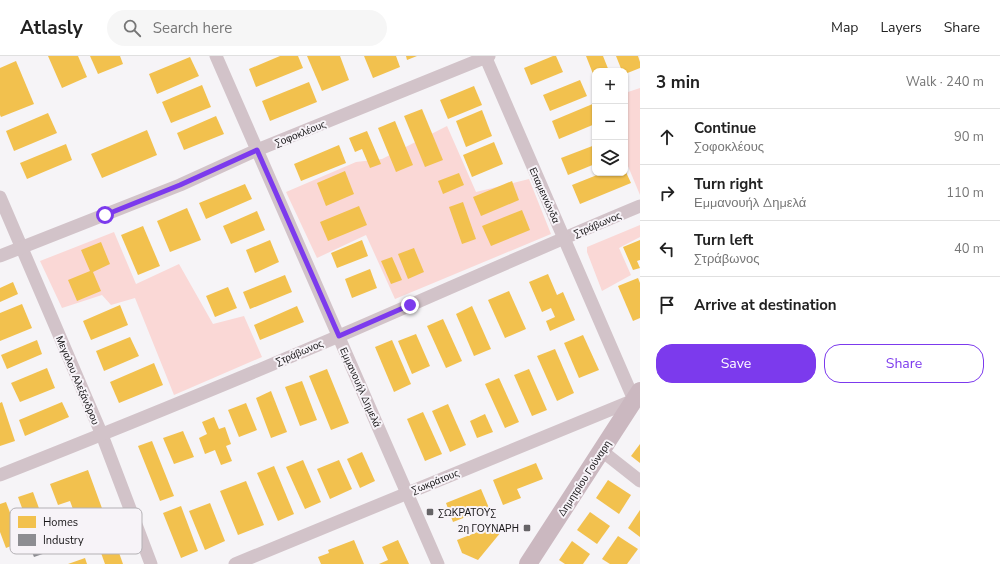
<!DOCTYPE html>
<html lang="en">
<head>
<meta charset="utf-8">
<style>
	body { margin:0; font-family:"Nunito Sans",sans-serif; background:#f6f6f6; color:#222 }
	.controls { position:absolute; right:12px; top:12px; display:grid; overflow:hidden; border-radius:8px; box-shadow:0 1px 3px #0004 }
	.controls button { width:36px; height:36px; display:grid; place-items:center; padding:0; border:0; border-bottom:1px solid #e0e0e0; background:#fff; color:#222; font:20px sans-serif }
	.stop { position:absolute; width:12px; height:12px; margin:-9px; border:3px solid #7c3aed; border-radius:50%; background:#fff }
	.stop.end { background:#7c3aed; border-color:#fff; box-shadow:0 1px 4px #0008 }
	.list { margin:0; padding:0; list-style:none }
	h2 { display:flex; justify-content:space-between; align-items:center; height:52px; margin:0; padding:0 16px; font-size:17px }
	h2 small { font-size:13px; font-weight:400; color:#767676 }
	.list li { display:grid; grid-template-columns:26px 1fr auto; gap:12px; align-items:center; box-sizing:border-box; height:56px; padding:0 16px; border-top:1px solid #e0e0e0 }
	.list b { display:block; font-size:15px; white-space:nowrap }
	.list p { margin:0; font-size:13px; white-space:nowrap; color:#767676 }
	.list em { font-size:13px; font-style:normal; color:#767676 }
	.actions { display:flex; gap:8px; padding:12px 16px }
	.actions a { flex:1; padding:9px 0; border:1px solid #7c3aed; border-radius:16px; text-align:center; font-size:14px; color:#7c3aed }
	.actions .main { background:#7c3aed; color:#fff }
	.icon { flex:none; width:22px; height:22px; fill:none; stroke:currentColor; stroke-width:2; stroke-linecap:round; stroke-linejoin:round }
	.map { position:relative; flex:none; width:640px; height:508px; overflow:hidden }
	header { display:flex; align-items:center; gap:24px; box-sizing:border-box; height:56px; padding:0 20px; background:#fff; border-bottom:1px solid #e0e0e0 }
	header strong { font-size:19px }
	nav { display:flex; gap:22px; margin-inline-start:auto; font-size:14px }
	.search { width:280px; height:36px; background:#f6f6f6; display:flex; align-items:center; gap:10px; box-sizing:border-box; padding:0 14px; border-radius:22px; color:#767676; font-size:15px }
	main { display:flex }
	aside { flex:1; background:#fff }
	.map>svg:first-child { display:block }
	.green { fill:#fad8d6 }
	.homes { fill:#f2c14e }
	.industry { fill:#8d8d92 }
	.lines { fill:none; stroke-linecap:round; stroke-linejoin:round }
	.street { stroke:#d2c3c9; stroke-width:13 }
	.secondary { stroke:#cbb8c0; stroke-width:18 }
	.route { stroke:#7c3aed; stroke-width:5 }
	.poi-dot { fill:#666467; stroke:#f7f3f8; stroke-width:1.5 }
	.labels { text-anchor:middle; stroke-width:4; stroke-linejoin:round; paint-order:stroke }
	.street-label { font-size:10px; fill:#191719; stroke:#f7f3f8 }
	.poi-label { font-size:10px; fill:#191719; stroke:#f7f3f8; text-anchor:start }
	.key { fill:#f7f3f8; stroke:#b4b1b5; stroke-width:1 }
	.key-label { font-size:11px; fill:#191719 }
</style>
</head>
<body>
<header>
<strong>Atlasly</strong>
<div class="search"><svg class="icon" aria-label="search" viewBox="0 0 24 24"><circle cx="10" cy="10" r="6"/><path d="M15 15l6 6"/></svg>Search here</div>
<nav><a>Map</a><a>Layers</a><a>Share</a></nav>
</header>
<main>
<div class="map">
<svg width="640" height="508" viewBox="0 0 640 508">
	<rect width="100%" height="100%" fill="#f6f4f7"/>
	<!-- green -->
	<g class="green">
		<path d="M640,32V139L625,103V37Z"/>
		<path d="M447,70L476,136L529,123L551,178L395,243L366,179L317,202L286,136L356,106L382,103Z"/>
		<path d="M640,169V181L619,192L631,219L602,235L587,196V191Z"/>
		<path d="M114,176L136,228L179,208L213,268L244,260L262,301L174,339L135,242L111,249L102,239L62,252L40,205Z"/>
	</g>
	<!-- homes -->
	<g class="homes">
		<path d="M48,0H78L87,21L62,32Z"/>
		<path d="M90,0H120L123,8L98,18Z"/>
		<path d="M280,0H298L303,12L256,31L249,13Z"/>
		<path d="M307,0H340L349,24L322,35Z"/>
		<path d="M364,0H396L400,11L373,22Z"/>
		<path d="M406,0H417L407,4Z"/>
		<path d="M553,0H556L563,16L531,29L524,12Z"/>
		<path d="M586,0H603L609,15H595V23Z"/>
		<path d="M616,0H638L640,6V12L625,18V15H622Z"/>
		<path d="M190,1L199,20L157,38L149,18Z"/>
		<path d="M16,5L34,48L1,61L0,59V12Z"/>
		<path d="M580,24L587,40L550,55L543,39Z"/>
		<path d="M309,26L317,46L270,65L262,45Z"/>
		<path d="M202,29L211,51L171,67L162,46Z"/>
		<path d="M474,30L482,49L448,63L440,44Z"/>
		<path d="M595,47V68L559,83L552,65Z"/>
		<path d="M422,53L443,104L425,111L404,60Z"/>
		<path d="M482,54L492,80L466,91L456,65Z"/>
		<path d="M48,57L57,77L14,95L6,75Z"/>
		<path d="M216,60L224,78L184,94L177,77Z"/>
		<path d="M395,65L413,109L396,116L378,72Z"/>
		<path d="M147,74L157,99L102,122L91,98Z"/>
		<path d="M367,75L381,108L370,112L362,93L355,96L349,82Z"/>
		<path d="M494,86L503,108L472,121L463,99Z"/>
		<path d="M66,88L72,104L27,123L20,107Z"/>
		<path d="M339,89L346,107L301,125L294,108Z"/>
		<path d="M595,89V108L568,119L561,102Z"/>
		<path d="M625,114L631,127L580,148L572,129L602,117H625Z"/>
		<path d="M345,115L354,138L326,150L317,127Z"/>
		<path d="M459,117L464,129L443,138L438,125Z"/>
		<path d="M512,125L519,144L481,160L473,141Z"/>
		<path d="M245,128L252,143L206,163L199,147Z"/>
		<path d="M463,146L476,183L462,188L449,151Z"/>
		<path d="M359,150L367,169L328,185L320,166Z"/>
		<path d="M187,152L201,184L170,196L157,165Z"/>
		<path d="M522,154L530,174L491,190L482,170Z"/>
		<path d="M257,155L265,174L231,188L223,170Z"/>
		<path d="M143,170L160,210L138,219L121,179Z"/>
		<path d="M270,184L279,206L255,217L246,194Z"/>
		<path d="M362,184L368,200L337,212L331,197Z"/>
		<path d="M640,184V204L637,205L640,212L633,214L623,191Z"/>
		<path d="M101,186L110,208L93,216L101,235L77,245L68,224L90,215L81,194Z"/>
		<path d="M414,192L424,216L408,223L398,198Z"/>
		<path d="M392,201L402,224L391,228L381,205Z"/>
		<path d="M370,213L377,232L352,242L345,223Z"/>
		<path d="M548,218L557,239L563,236L575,264L550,275L546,265L555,261L551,252L542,256L529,226Z"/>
		<path d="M285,219L292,236L250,253L243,236Z"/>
		<path d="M638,222L640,227V262L633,265L618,230Z"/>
		<path d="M13,226L18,238L0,246V232Z"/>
		<path d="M228,231L237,252L215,261L206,240Z"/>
		<path d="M509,235L526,273L505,282L488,244Z"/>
		<path d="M22,248L32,272L0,285V257Z"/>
		<path d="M120,249L128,269L91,284L83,265Z"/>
		<path d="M297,250L304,266L260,284L254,269Z"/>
		<path d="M472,250L491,293L474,300L456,258Z"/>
		<path d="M443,263L462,305L446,312L427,270Z"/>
		<path d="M416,278L430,310L412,318L398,285Z"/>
		<path d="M583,279L599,314L579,322L564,287Z"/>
		<path d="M130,281L139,300L104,315L96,295Z"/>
		<path d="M37,284L42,298L7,313L1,299Z"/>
		<path d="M392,284L411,328L394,336L375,291Z"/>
		<path d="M555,293L574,337L557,345L537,300Z"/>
		<path d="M154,307L163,329L119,347L110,326Z"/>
		<path d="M47,312L55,332L20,346L11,327Z"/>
		<path d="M327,313L349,367L331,374L309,320Z"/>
		<path d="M529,313L547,354L532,360L514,319Z"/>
		<path d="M499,322L519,366L505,372L485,328Z"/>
		<path d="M302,325L317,364L300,370L285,331Z"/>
		<path d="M271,335L287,376L271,382L256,342Z"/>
		<path d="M2,346L15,385L0,390V347Z"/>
		<path d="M62,346L69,361L25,380L19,364Z"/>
		<path d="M246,347L257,374L239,381L228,354Z"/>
		<path d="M448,348L466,389L450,396L432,355Z"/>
		<path d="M423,356L442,398L425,405L407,363Z"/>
		<path d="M485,358L493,376L477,382L470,365Z"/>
		<path d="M214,361L219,373L225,371L231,388L226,390L232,405L221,409L215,394L205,398L199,382L207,378L202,366Z"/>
		<path d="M183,375L194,401L174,408L163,382Z"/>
		<path d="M152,385L174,440L160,445L138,390Z"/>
		<path d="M640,388V407L631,400Z"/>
		<path d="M362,396L375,425L360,432L347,403Z"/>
		<path d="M303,404L321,446L305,453L286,411Z"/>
		<path d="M339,404L352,433L330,443L317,413Z"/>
		<path d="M536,407L543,423L517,433L521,442L503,449L493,424Z"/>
		<path d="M274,410L294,458L278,465L257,417Z"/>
		<path d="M88,414L103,455L77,464L70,445L58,449L50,428Z"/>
		<path d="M608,424L631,439L619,458L596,442Z"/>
		<path d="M246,425L264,469L238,479L220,435Z"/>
		<path d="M481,433L489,452L453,466L446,447Z"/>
		<path d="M33,436L47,474L32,479L18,441Z"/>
		<path d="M6,446L21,486L6,492L0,476V448Z"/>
		<path d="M210,447L225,485L205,494L189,455Z"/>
		<path d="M181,450L198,495L181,502L163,457Z"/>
		<path d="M640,454V481L628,472Z"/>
		<path d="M590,456L610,470L597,488L577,474Z"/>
		<path d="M493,470L501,476L478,504L462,497L457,484Z"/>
		<path d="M112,477L123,508H105L96,483Z"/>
		<path d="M618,480L638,493L627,508H610L602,503Z"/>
		<path d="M354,484L364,508H321L318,501L329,497L328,494Z"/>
		<path d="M398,484L409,508H379L388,504L382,491Z"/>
		<path d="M572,485L590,498L583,508H565L559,504Z"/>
		<path d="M85,502L87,508H68Z"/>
	</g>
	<!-- industry -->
	<path class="industry" d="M55,480L60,492L34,501L29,489Z"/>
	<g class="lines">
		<!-- street -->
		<g class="street">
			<path d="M216,0L438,508"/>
			<path d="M0,141L102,379L151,508"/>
			<path d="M0,200L180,129L257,94L489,0"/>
			<path d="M602,395L640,425"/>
			<path d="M0,419C114,374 227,328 339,280C439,237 539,192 640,150"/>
			<path d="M235,508L634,344L485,0"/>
		</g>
		<!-- secondary -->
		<path class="secondary" d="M528,508L640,335"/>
	</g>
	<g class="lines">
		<!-- route -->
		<path class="route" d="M105,159L180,129L257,94L339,280L410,249"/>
	</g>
	<!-- markers -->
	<g class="poi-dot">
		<rect x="426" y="452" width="8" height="8" rx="2"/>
		<rect x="523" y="468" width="8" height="8" rx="2"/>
	</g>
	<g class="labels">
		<!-- street labels -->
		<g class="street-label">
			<text transform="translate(300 77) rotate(-22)" y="4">Σοφοκλέους</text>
			<text transform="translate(545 139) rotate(66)" y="4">Επαμεινώνδα</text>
			<text transform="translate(597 168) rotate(-23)" y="4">Στράβωνος</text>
			<text transform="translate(299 296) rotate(-23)" y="4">Στράβωνος</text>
			<text transform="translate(78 324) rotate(67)" y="4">Μεγαλου Αλεξάνδρου</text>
			<text transform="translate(361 331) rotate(66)" y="4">Εμμανουήλ Δημελά</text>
			<text transform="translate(584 422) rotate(-57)" y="4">Δημητρίου Γούναρη</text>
			<text transform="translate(435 425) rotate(-22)" y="4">Σωκράτους</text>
		</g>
		<!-- poi labels -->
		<g class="poi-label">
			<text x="438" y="460">ΣΩΚΡΑΤΟΥΣ</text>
			<text x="519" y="476" text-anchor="end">2η ΓΟΥΝΑΡΗ</text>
		</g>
	</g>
	<!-- legend -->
	<rect x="10" y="452" width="132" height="46" rx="6" class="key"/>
	<rect x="18" y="460" width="18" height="12" fill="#f2c14e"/>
	<rect x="18" y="478" width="18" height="12" fill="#8d8d92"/>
	<g class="key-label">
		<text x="43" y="470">Homes</text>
		<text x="43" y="488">Industry</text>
	</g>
</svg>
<div class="controls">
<button>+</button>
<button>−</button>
<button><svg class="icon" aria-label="layers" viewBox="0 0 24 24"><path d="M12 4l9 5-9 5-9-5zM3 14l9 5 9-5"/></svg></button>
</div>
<div class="stop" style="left:105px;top:159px"></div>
<div class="stop end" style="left:410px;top:249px"></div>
</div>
<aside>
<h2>3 min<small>Walk · 240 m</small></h2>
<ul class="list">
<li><svg class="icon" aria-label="ahead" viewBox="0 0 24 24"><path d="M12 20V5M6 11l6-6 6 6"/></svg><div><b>Continue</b><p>Σοφοκλέους</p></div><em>90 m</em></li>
<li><svg class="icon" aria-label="right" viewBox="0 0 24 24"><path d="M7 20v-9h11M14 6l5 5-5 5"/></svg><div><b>Turn right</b><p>Εμμανουήλ Δημελά</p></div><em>110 m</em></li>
<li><svg class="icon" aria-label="left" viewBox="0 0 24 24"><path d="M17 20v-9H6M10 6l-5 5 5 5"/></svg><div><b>Turn left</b><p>Στράβωνος</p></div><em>40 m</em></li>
<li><svg class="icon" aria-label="arrive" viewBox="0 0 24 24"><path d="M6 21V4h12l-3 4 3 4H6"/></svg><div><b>Arrive at destination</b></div></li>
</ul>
<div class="actions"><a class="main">Save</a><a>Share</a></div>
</aside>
</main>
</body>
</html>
